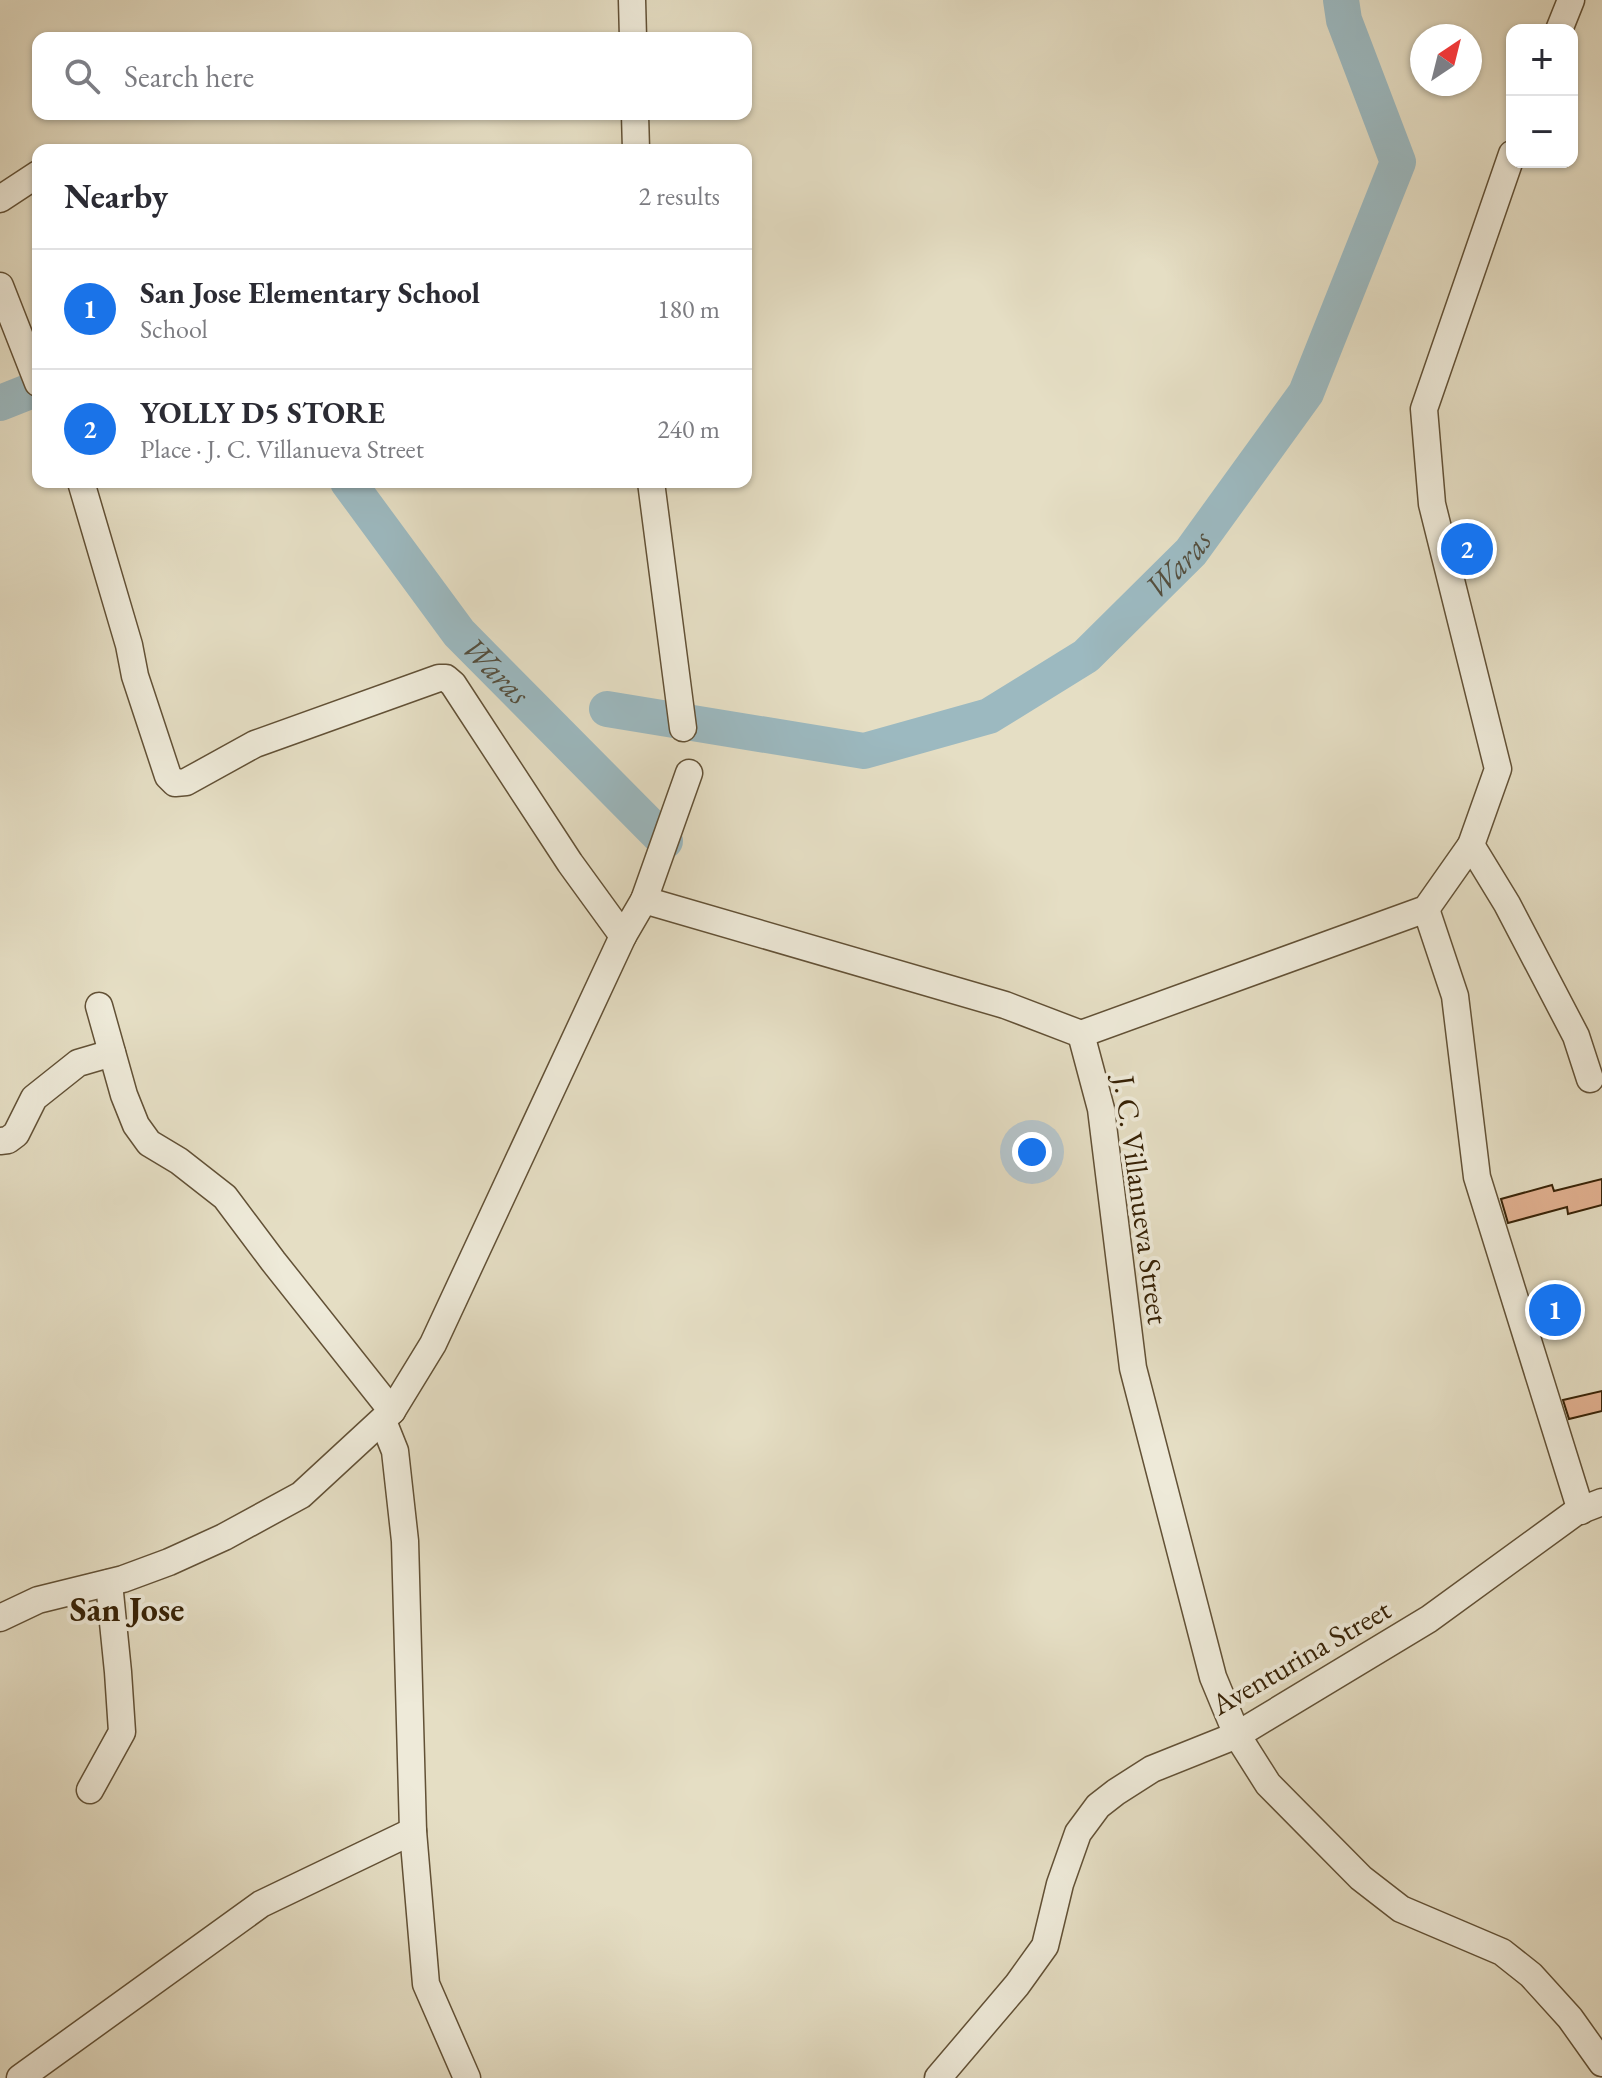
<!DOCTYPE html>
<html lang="en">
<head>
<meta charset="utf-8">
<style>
	body { margin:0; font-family:"EB Garamond",serif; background:#f7f7f7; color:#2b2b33 }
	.controls { position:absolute; right:24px; top:24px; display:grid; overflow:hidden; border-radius:16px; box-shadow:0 2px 6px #0004 }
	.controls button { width:72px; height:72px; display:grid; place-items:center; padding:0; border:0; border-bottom:2px solid #e1e1e2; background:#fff; color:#2b2b33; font:40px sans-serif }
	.compass { position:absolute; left:1410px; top:24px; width:72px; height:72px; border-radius:50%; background:#fff; box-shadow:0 2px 6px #0004; rotate:35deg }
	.you { position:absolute; left:1032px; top:1152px; width:28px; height:28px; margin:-20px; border:6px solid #fff; border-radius:50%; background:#1a73e8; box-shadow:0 0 0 12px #1a73e833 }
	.badge { display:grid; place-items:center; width:52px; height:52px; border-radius:50%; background:#1a73e8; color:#fff; font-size:26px; font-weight:700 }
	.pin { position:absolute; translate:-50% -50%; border:4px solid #fff; box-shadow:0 2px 8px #0006 }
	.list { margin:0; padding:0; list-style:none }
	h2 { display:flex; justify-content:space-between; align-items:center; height:104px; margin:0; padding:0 32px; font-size:34px }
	h2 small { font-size:26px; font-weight:400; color:#7c7c81 }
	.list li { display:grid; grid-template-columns:52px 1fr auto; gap:24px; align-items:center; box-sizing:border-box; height:120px; padding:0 32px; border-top:2px solid #e1e1e2 }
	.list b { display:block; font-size:30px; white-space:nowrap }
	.list p { margin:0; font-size:26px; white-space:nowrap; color:#7c7c81 }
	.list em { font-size:26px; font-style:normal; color:#7c7c81 }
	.icon { flex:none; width:44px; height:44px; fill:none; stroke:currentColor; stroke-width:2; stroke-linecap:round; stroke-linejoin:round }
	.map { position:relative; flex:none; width:1602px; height:2078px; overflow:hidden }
	.search { position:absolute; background:#fff; box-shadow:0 2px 6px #0004; left:32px; top:32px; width:720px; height:88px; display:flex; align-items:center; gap:20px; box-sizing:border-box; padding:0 28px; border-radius:16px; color:#7c7c81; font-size:30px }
	.panel { position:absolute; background:#fff; box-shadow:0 2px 6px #0004; left:32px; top:144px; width:720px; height:344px; border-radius:16px }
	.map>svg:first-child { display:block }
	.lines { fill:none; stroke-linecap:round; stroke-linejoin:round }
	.river { stroke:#9cb9c0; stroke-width:36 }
	.building { fill:#e3b292; stroke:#372206; stroke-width:2 }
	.minor-casing { stroke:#625136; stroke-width:29 }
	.minor { stroke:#eeead9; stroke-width:26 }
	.labels { text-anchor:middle; stroke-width:8; stroke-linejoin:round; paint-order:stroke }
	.street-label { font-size:30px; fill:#372206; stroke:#eeead9 }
	.water-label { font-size:32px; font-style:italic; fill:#554f3e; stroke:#eeead9 }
	.quarter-label { font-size:34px; font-weight:bold; fill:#372206; stroke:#eeead9 }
</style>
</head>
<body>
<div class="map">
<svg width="1602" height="2078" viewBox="0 0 1602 2078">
	<rect width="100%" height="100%" fill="#e5dec4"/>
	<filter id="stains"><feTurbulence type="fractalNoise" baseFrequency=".0025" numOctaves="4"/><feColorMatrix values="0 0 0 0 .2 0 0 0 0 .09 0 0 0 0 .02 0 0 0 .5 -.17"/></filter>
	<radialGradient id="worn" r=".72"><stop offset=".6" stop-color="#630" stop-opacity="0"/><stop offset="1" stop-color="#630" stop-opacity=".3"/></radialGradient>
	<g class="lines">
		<!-- river -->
		<g class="river">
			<path d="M0,403L38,388"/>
			<path id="s1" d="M348,482L459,633L665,841"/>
			<path id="s2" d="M607,709L864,751L989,716L1086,656L1191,552L1306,393L1398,162L1344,20L1341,0"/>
		</g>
	</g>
	<!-- building -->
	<g class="building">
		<path d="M1456,533H1477L1483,564L1465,570Z"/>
		<path d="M1602,1179V1205L1568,1214L1567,1207L1508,1223L1501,1199L1552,1185L1554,1191Z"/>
		<path d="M1602,1391V1411L1569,1419L1563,1400Z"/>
	</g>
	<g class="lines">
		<!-- minor casing -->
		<g class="minor-casing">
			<g id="minor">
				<path d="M632,0L633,38"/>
				<path d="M1559,30L1571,0"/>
				<path d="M635,114L636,150"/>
				<path d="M0,199L38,174"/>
				<path d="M0,286L38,383"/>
				<path d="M81,482L129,645L135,676L168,776L175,783L186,782L255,744L439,678H446L453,684L570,863L623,936"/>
				<path d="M651,482L683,728"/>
				<path d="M1471,845L1507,904L1576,1036L1590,1079"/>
				<path d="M644,900L1005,1005L1081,1034"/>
				<path d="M1426,909L1455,996L1477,1177L1581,1511"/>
				<path d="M99,1006L124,1095L136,1125L149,1143L179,1161L225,1197L273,1261L392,1411"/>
				<path d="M1081,1034L1101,1109L1133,1368L1213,1677L1237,1735L1268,1784L1361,1878L1401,1909L1502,1952L1531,1975L1570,2018L1602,2063"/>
				<path d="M1081,1034L1426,909L1471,845L1498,769L1432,504L1424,409L1512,154"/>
				<path d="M0,1141L8,1140L16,1134L34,1098L78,1063L112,1053"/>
				<path d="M383,1421L395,1451L405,1541L413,1831L426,1984L467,2078"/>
				<path d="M0,1618L38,1600L123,1579L169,1562L224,1537L301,1495L392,1411L433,1344L623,936L644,900L689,773"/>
				<path d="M90,1790L122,1732L118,1672L109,1583"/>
				<path d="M20,2078L261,1904L413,1831"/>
				<path d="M938,2078L1017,1985L1045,1946L1060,1884L1078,1833L1098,1806L1116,1792L1152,1769L1237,1735L1429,1619L1576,1512L1602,1502"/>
			</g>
		</g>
		<!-- minor -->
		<use href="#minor" class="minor"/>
	</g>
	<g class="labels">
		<!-- street labels -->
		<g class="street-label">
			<text transform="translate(1141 1200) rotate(82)" y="10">J. C. Villanueva Street</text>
			<text transform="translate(1301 1657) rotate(-30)" y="10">Aventurina Street</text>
		</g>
		<!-- water labels -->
		<g class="water-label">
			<text dy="11" stroke="none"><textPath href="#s2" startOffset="634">Waras</textPath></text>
			<text dy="11" stroke="none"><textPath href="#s1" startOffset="240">Waras</textPath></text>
		</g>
		<!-- quarter labels -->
		<g class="quarter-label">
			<text x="127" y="1621">San Jose</text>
		</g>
	</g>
	<rect width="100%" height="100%" filter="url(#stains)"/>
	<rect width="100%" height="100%" fill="url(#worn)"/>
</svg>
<div class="controls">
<button>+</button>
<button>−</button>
</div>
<svg class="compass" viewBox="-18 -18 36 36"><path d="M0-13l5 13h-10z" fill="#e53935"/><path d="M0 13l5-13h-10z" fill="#7c7c81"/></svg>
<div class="you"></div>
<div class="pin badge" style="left:1555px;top:1310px">1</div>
<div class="pin badge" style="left:1467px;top:549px">2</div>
<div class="search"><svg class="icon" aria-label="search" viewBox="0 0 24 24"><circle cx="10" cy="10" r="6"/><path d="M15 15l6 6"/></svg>Search here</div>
<section class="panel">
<h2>Nearby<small>2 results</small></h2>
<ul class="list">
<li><span class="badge">1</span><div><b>San Jose Elementary School</b><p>School</p></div><em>180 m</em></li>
<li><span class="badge">2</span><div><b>YOLLY D5 STORE</b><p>Place · J. C. Villanueva Street</p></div><em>240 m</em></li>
</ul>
</section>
</div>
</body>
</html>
